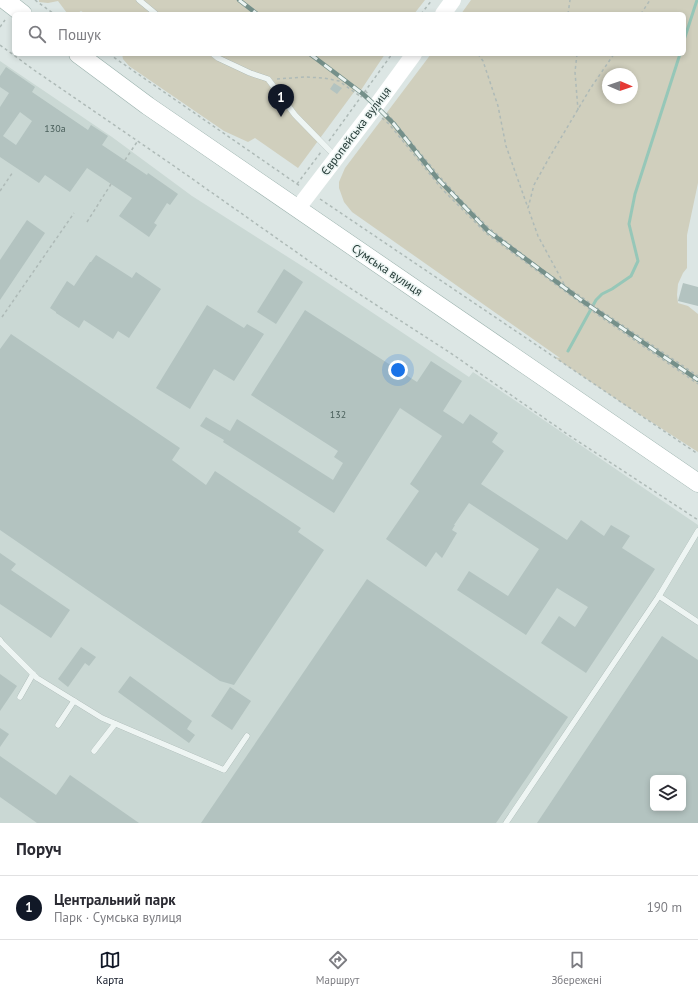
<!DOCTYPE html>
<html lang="uk">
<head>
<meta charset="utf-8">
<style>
	body { margin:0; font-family:"PT Sans",sans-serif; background:#f2f2f3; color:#2b2b33 }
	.controls { position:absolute; right:12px; bottom:12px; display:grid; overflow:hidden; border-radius:6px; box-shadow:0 2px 6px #0003 }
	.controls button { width:36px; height:36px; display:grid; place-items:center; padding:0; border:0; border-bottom:1px solid #e1e1e2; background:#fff; color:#2b2b33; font:20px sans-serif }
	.compass { position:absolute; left:602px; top:68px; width:36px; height:36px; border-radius:50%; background:#fff; box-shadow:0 2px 6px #0003; rotate:92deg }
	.you { position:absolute; left:398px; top:370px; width:14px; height:14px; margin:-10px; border:3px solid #fff; border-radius:50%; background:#1a73e8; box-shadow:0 0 0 6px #1a73e833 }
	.badge { display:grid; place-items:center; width:26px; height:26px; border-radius:50%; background:#111827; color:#fff; font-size:13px; font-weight:700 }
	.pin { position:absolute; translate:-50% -33px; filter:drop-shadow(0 1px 2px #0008) }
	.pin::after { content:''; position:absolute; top:21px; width:14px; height:12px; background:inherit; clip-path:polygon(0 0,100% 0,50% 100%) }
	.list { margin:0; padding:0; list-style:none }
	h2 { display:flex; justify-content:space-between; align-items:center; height:52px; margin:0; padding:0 16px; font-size:17px }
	h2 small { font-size:13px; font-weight:400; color:#7c7c81 }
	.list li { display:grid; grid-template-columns:26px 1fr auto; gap:12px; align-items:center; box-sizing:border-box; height:64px; padding:0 16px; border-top:1px solid #e1e1e2 }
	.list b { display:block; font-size:15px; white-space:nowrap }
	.list p { margin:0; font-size:13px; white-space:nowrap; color:#7c7c81 }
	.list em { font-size:13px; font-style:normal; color:#7c7c81 }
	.icon { flex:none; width:22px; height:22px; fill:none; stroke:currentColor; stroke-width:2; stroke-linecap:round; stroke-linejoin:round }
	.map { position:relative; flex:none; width:698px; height:823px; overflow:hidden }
	.search { position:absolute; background:#fff; box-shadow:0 2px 6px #0003; left:12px; right:12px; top:12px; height:44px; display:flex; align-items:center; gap:10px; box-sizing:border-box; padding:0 14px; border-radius:6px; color:#7c7c81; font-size:15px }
	.sheet { height:116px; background:#fff }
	nav { display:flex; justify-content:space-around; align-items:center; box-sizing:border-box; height:56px; border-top:1px solid #e1e1e2; background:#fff; font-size:11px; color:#7c7c81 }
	nav a { display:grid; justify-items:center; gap:2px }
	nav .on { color:#111827 }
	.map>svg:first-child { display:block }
	.built { fill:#cad8d4; fill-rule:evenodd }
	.green { fill:#d0cfbd; fill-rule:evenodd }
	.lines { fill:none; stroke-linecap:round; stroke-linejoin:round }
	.stream { stroke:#96c7b8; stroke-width:3 }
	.building { fill:#b3c3c0; fill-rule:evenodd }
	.lane-casing { stroke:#a2b0ad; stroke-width:6 }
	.primary-casing { stroke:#9bb2ad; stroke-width:19 }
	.path { stroke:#aebab7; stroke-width:1.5; stroke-dasharray:3 3; stroke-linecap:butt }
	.lane { stroke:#eef5f3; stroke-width:5.5 }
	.secondary { stroke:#fff; stroke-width:16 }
	.primary { stroke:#fff; stroke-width:18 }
	.rail-casing { stroke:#75908a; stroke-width:4.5 }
	.rail { stroke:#ebf4f2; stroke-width:3; stroke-dasharray:9; stroke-linecap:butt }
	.labels { text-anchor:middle; stroke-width:3; stroke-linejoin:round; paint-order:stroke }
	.number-label { font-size:10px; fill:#495e5a }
	.street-label { font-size:12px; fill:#263c38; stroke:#ebf4f2 }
</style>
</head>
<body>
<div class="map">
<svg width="698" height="823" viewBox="0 0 698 823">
	<rect width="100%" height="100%" fill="#dce6e4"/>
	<!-- built -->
	<path class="built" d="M0,61L112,137L192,196L313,273L469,377L473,372L698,525V823H0ZM653,778H683V808H653Z"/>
	<!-- green -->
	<g class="green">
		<path d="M39,0H425L414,14H86L81,11C77,14 73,15 67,13L58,1L48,3L39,2Z"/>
		<path d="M471,0H698V183L687,235V268L683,273L678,284L677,295L678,303L688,306L698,314V452L625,405L554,357L560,358L352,212L344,202L339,188V182L345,168L431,54H684V14H461ZM608,74H632V98H608Z"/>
		<path d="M122,54H385L361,90L357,88L298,168L255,138L248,142L224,131L129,66L123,59Z"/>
	</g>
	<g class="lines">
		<!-- stream -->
		<g class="stream">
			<path d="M684,40L697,0"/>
			<path d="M568,351L596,300L602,294L612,289L631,276L638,261L629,224L635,194L680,54"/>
		</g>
	</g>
	<!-- building -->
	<g class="building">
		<path d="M6,67L35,87L32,92L88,130L91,125L108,136L102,145L147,175L148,173L178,194L170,205L167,203L154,223L157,225L149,237L119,216L132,198L87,168L70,192L45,175L39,183L0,157V107L9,93L0,87V76ZM20,112L32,121L16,145L3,136Z"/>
		<path d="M334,83L342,88L337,94L330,89Z"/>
		<path d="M27,220L45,233L0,300V260Z"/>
		<path d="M96,255L132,278L136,272L161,289L129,338L118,331L113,339L84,320L79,328L56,313V312L50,308L67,281L74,286L90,262H91Z"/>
		<path d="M284,269L303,282L276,324L257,312Z"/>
		<path d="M683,283L698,287V306L678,301Z"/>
		<path d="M207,305L244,328L247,324L264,334L234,381L214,369L190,409L156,388Z"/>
		<path d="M305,310L417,382L431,361L462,381L443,411L463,424L470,414L498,433L492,442L504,451L481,484L567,540L581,520L604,536L611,525L630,536L622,548L655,569L586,673L541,643L559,616L575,627L588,607L557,588L526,635L457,590L469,571L508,596L539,549L469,503L454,525H455L452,530L457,533L442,558L436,552L426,567L386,539L419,491L410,484L442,436L400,408L334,513L223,442L224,440L200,426L206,417L230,431L237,419L333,480L343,463L334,457L338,451L251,395Z"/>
		<path d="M11,334L180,448L172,460L206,485L215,471L301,528L298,532L324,550L234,685L220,681L0,530V349Z"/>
		<path d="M0,553L16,564L11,570L70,610L51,638L0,604Z"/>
		<path d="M367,579L568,717L496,823H201Z"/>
		<path d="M662,636L698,660V823H537ZM653,778H683V808H653Z"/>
		<path d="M81,647L96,657L89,666L85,663L68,687L58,679Z"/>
		<path d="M0,674L17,686L0,711Z"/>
		<path d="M130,676L192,721L187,729L195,735L189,743L118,692Z"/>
		<path d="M230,687L251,701L232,730L211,716Z"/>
		<path d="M0,728L9,734L0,747Z"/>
		<path d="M0,756L56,795L70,775L139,823H37L0,797Z"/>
	</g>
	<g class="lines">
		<!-- lane casing -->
		<g class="lane-casing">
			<g id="lane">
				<path d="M139,0L156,14"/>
				<path d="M213,54L218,58L250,73L268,79L295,115L336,157"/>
				<path d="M698,531L659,596L698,622"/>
				<path d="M0,640L2,643L37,678L102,718L224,770L247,736"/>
				<path d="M20,697L33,674"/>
				<path d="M58,725L74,701"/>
				<path d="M94,751L115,724"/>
				<path d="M506,823L659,596"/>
			</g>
		</g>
		<!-- primary casing -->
		<g class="primary-casing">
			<g id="primary">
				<path d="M5,0L23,14"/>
				<path d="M78,54L148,106L698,483"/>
			</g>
		</g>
		<!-- path -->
		<g class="path">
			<path d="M35,0L54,14"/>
			<path d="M421,14L432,0"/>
			<path d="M568,14L570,0"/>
			<path d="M641,14L650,0"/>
			<path d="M0,27L5,20"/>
			<path d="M0,45L34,70L174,166L319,268L452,354L570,436L698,520"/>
			<path d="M109,54L300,186"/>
			<path d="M478,54L483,61L498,106L506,146L528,208"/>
			<path d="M577,54L575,72L578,110"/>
			<path d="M277,79L305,77L324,78L339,81L361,97"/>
			<path d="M365,91L369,94"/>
			<path d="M387,113L440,177L465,204L490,229L539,267L597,308L698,376"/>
			<path d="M382,118L389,124L442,189L487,234L585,306L698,384"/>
			<path d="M329,141L392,54"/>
			<path d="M125,160L137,142"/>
			<path d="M297,184L321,152"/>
			<path d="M0,191L13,172"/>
			<path d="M320,199L698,454"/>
			<path d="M87,222L111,184"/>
			<path d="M564,284L538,236L528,208L534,185L549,158L590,89L614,54"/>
			<path d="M2,317L74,213"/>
		</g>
		<!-- lane -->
		<use href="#lane" class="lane"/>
		<!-- secondary -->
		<g class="secondary">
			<path d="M443,14L453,0"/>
			<path d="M298,208L376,106L414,54"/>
		</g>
		<!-- primary -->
		<use href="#primary" class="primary"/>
		<!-- rail casing -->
		<g class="rail-casing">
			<g id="rail">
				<path d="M239,0L257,14"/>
				<path d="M310,54L363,94L376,106L393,123L437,178L488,231L581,300L698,380"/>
			</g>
		</g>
		<!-- rail -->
		<use href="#rail" class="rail"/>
	</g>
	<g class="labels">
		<!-- number labels -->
		<g class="number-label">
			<text x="55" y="132">130а</text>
			<text x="338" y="418">132</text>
		</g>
		<!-- street labels -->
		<g class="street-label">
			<text transform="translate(356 131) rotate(-53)" y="4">Європейська вулиця</text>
			<text transform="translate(387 270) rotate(34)" y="4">Сумська вулиця</text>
		</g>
	</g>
</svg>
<div class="controls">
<button><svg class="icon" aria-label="layers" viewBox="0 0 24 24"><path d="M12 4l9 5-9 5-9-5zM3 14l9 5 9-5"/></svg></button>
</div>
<svg class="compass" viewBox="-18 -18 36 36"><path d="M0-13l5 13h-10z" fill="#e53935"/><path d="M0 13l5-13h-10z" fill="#7c7c81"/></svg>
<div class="you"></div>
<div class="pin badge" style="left:281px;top:117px">1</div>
<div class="search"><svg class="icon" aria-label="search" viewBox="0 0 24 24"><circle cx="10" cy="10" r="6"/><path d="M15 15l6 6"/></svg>Пошук</div>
</div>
<section class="sheet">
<h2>Поруч<small></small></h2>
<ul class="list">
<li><span class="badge">1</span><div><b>Центральний парк</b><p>Парк · Сумська вулиця</p></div><em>190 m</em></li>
</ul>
</section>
<nav>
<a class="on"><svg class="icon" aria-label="map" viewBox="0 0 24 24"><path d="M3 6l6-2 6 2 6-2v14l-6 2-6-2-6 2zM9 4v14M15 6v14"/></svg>Карта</a>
<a><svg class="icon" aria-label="directions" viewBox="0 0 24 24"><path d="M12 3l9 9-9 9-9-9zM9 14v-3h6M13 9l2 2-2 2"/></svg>Маршрут</a>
<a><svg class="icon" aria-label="saved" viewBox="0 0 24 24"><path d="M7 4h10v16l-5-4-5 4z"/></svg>Збережені</a>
</nav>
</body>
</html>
